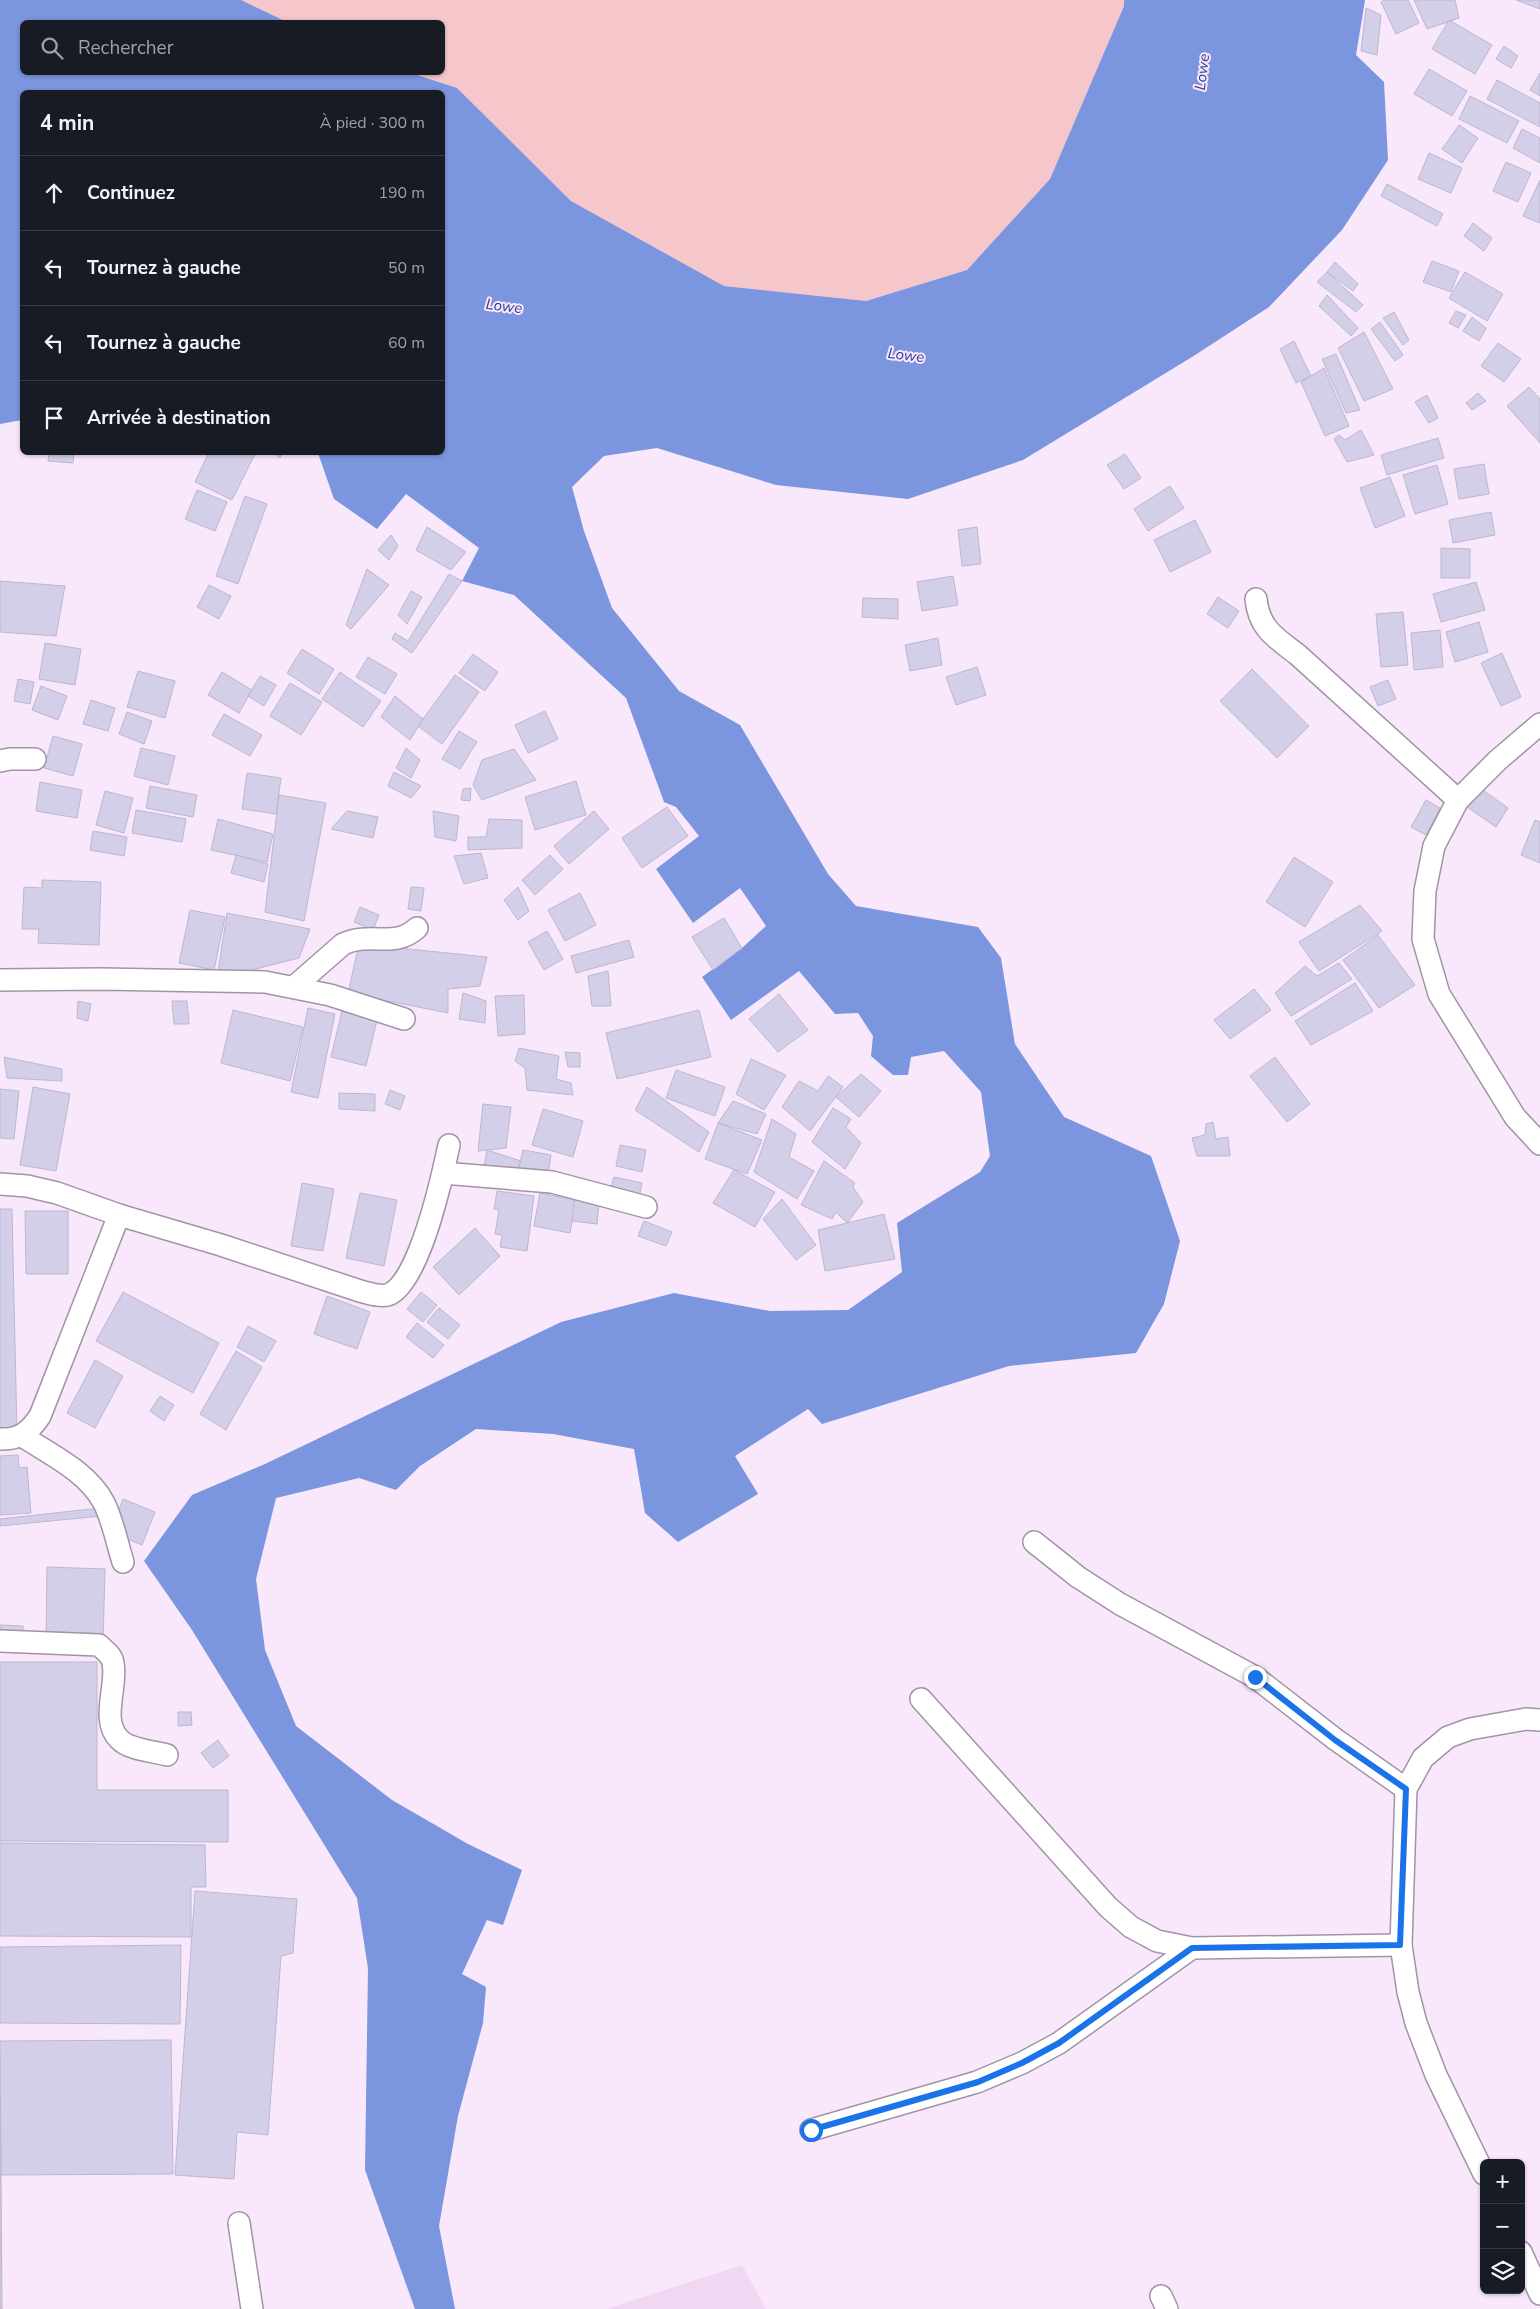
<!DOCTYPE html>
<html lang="fr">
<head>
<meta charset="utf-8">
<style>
	body { margin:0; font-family:"Nunito Sans",sans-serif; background:#20242c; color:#f1f3f6 }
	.controls { position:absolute; right:15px; bottom:15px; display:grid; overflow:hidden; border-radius:8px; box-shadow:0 1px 4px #0004 }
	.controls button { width:45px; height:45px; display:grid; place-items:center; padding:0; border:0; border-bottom:1px solid #363941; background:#171b24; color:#f1f3f6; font:25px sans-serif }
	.stop { position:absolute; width:15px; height:15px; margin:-11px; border:4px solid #1a73e8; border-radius:50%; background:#fff }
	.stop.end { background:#1a73e8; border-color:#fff; box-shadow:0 1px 5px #0008 }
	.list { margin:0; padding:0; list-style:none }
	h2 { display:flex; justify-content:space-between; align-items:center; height:65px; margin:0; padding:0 20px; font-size:21px }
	h2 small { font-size:16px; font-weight:400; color:#9ea1a6 }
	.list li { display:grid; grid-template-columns:32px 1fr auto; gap:15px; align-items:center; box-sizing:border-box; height:75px; padding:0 20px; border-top:1px solid #363941 }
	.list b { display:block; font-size:19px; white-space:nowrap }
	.list em { font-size:16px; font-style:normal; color:#9ea1a6 }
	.icon { flex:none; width:28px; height:28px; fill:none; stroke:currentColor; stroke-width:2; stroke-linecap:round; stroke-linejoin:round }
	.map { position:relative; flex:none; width:1540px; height:2309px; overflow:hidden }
	.search { position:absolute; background:#171b24; box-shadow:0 1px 4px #0004; left:20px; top:20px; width:425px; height:55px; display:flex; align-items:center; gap:12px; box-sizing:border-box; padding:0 18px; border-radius:8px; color:#9ea1a6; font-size:19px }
	.panel { position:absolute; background:#171b24; box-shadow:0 1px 4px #0004; left:20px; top:90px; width:425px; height:365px; border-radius:8px }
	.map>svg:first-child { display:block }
	.built { fill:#f0d8f3 }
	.green { fill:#f5c7ca }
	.water { fill:#7b95de }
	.building { fill:#d4cfe8; stroke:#bcb7cf }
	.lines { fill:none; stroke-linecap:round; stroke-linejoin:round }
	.minor-casing { stroke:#a393a6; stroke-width:24 }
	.minor { stroke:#fff; stroke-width:21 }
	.route { stroke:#1a73e8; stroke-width:6 }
	.labels { text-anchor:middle; stroke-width:4; stroke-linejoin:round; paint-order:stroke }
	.water-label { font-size:15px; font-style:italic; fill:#2b4095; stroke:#f9e7fc }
</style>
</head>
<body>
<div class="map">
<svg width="1540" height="2309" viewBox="0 0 1540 2309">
	<rect width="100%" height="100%" fill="#f9e7fc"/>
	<!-- built -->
	<path class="built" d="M742,2265L766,2309H606Z"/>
	<!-- green -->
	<path class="green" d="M241,0H1124V6L1050,179L967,270L866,301L724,286L571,201L457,88L411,73L442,72V22H287Z"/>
	<!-- water -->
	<path class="water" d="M0,0H241L287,22H22V72L411,73L457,88L571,201L724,286L866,301L967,270L1050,179L1124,6V0H1365L1356,55L1384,82L1388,160L1342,230L1269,307L1192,357L1023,460L908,499L776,485L657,448L604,456L572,487L584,531L612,608L679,691L740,725L828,874L856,906L978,927L1001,958L1015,1044L1064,1117L1151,1156L1180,1241L1164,1304L1136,1353L1009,1366L822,1424L808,1409L735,1456L758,1494L678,1542L645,1513L634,1449L553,1434L476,1429L420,1466L396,1490L359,1478L276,1498L256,1579L265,1650L296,1726L392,1800L468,1844L522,1870L503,1925L487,1920L462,1974L486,1987L483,2023L458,2116L439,2226L455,2309H415L365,2170L368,1968L357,1898L192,1630L144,1561L192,1495L265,1464L561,1322L674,1293L770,1311L848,1310L902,1272L897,1223L980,1172L990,1156L981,1092L944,1051L911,1057L908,1075H893L871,1056L873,1036L858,1013L835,1014L799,971L731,1020L702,977L742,948L766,926L740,888L693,923L656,869L699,836L676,807L664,802L626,698L514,595L462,581L479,548L406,494L377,529L334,499L318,453L442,452V92H22V420L0,424Z"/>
	<!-- building -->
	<g class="building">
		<path d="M1384,0H1408L1419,23L1396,34L1381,2Z"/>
		<path d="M1414,0H1455L1459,18L1427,29Z"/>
		<path d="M1516,0H1540V9Z"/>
		<path d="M1366,8L1381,15L1377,55L1361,51Z"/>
		<path d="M1449,20L1492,45L1475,74L1432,49Z"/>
		<path d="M1504,46L1518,56L1511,68L1496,59Z"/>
		<path d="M1429,69L1467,91L1452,116L1414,94Z"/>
		<path d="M1540,73V96L1530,90Z"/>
		<path d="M1497,80L1540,103V127L1487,99Z"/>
		<path d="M1470,96L1519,121L1507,143L1459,119Z"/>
		<path d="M1459,125L1478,138L1462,163L1442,149Z"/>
		<path d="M1522,129L1540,138V163L1513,148Z"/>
		<path d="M1429,153L1462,168L1451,193L1418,179Z"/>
		<path d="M1506,162L1531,173L1518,202L1493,191Z"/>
		<path d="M1540,180V223L1523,216Z"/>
		<path d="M1387,184L1443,214L1437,226L1381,196Z"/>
		<path d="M1473,223L1492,238L1484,251L1464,236Z"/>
		<path d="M1432,261L1459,271L1451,292L1423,282Z"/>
		<path d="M1335,262L1358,284L1353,291L1327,272Z"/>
		<path d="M1327,272L1363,305L1356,312L1317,282Z"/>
		<path d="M1465,272L1503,294L1487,321L1449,298Z"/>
		<path d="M1327,295L1358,328L1351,336L1319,306Z"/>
		<path d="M1456,311L1466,315L1458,328L1449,323Z"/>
		<path d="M1394,312L1409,340L1403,345L1383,318Z"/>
		<path d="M1472,317L1486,328L1479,341L1463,331Z"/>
		<path d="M1380,322L1403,355L1395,361L1371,329Z"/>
		<path d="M1364,332L1393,389L1364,401L1338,348Z"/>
		<path d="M1294,341L1311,376L1296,383L1280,349Z"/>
		<path d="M1498,343L1521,359L1504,382L1481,366Z"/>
		<path d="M1336,354L1360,410L1346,413L1322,359Z"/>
		<path d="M1324,368L1349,426L1325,436L1301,382Z"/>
		<path d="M1529,387L1540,399V443L1507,406Z"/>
		<path d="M1478,393L1486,401L1472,410L1466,403Z"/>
		<path d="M1427,395L1438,418L1429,423L1415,402Z"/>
		<path d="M1361,430L1374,455L1347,462L1334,439L1339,435L1345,440Z"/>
		<path d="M1438,438L1444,458L1387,475L1381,455Z"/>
		<path d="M49,452H74L73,463L48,461Z"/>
		<path d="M209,452H256L232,500L195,482Z"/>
		<path d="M273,452H282L280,458Z"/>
		<path d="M1125,454L1141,478L1124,489L1107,465Z"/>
		<path d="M1484,464L1489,494L1459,499L1454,469Z"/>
		<path d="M1437,465L1448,504L1415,514L1403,475Z"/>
		<path d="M1390,477L1405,516L1375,528L1360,488Z"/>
		<path d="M1170,486L1184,508L1148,531L1134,509Z"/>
		<path d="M197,490L227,502L215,531L185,519Z"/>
		<path d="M245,496L267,504L238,584L216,576Z"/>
		<path d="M1491,512L1495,535L1453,543L1449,520Z"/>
		<path d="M1195,520L1211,552L1170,572L1154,540Z"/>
		<path d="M427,527L466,552L451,570L416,550Z"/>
		<path d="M977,527L981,564L962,566L958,530Z"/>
		<path d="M391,535L398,546L389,560L378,550Z"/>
		<path d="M1441,548L1470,549V578H1441Z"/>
		<path d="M367,569L389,585L351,629L346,625Z"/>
		<path d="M449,574L462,581L412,653L392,639L395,633L408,641Z"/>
		<path d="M953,576L958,605L922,611L917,582Z"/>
		<path d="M0,581L65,586L56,636L0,632Z"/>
		<path d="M1476,582L1485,610L1441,622L1433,594Z"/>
		<path d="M209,585L231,596L219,619L197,607Z"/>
		<path d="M411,591L422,597L407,624L398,615Z"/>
		<path d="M1218,597L1239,611L1228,628L1207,614Z"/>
		<path d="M863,598L898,599V619L862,617Z"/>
		<path d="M1403,612L1408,665L1381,667L1376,614Z"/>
		<path d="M1479,622L1488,652L1455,662L1446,632Z"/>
		<path d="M1440,630L1443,667L1414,670L1411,633Z"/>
		<path d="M938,638L942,665L910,671L905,645Z"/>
		<path d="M45,643L81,649L75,685L39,679Z"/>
		<path d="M302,649L334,669L319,694L287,673Z"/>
		<path d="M1502,653L1521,697L1501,706L1481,663Z"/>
		<path d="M473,654L498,672L485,691L459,673Z"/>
		<path d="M368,657L397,674L385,694L356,677Z"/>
		<path d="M977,667L986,695L956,705L946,677Z"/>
		<path d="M1252,669L1309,726L1277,758L1220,701Z"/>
		<path d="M138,671L175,681L165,718L127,707Z"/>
		<path d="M222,672L252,690L239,713L208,695Z"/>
		<path d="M340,672L381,701L363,727L322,699Z"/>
		<path d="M455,675L479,692L442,744L418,726Z"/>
		<path d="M260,676L276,685L264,706L248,696Z"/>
		<path d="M18,679L34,682L30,704L14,701Z"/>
		<path d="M1388,680L1396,699L1378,706L1370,687Z"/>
		<path d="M290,683L322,702L301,735L270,716Z"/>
		<path d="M41,686L67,696L58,720L32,710Z"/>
		<path d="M395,696L423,719L410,740L381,717Z"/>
		<path d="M91,700L115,708L108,731L83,724Z"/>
		<path d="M545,711L558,739L528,753L515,725Z"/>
		<path d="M127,712L152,721L144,744L119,734Z"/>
		<path d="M224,714L262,735L250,756L212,735Z"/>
		<path d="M459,731L477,742L460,769L442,759Z"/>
		<path d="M53,736L82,744L73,776L44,768Z"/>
		<path d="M141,748L175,756L168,785L134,776Z"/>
		<path d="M406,748L420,760L411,778L396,768Z"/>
		<path d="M514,749L536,780L482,800L473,785L482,760Z"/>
		<path d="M394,772L421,786L411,798L388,786Z"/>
		<path d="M247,773L281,778L276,814L242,809Z"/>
		<path d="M576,781L586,815L535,830L525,797Z"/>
		<path d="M40,782L82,790L77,818L36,811Z"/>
		<path d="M150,786L197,795L193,817L146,808Z"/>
		<path d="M471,788L470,801L461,800L463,789Z"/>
		<path d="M1480,788L1508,808L1496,827L1467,807Z"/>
		<path d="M105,791L133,798L124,833L96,825Z"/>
		<path d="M279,795L326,803L304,921L265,912Z"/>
		<path d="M1426,800L1440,808L1426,835L1411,827Z"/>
		<path d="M667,807L688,836L642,868L622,838Z"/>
		<path d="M136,810L186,819L182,842L132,833Z"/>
		<path d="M347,811L378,817L373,838L331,829Z"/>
		<path d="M433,811L459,816L456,841L435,837Z"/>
		<path d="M594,811L609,829L569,864L554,846Z"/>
		<path d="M218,819L273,834L267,862L211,850Z"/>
		<path d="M489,819L522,820V848L468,850V837H486Z"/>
		<path d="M1535,820L1540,822V863L1521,855Z"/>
		<path d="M93,831L127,837L124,856L90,850Z"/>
		<path d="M481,853L488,878L464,884L454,856Z"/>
		<path d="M236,855L268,864L264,882L231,873Z"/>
		<path d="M550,855L563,869L535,895L522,880Z"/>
		<path d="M1294,857L1333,882L1305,927L1266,902Z"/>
		<path d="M42,880L101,882L99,945L38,943L39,929H22L24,887L42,888Z"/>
		<path d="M411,887L424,888L421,911L408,909Z"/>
		<path d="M518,887L529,911L518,920L504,900Z"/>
		<path d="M580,893L596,925L565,941L548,910Z"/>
		<path d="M1360,905L1382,931L1319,971L1299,942Z"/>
		<path d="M360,907L379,915L373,930L354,922Z"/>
		<path d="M190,910L225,917L214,970L179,963Z"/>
		<path d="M227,913L310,929L299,958L232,975L218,972Z"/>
		<path d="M724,918L742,948L713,970L692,937Z"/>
		<path d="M547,931L563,959L544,970L528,942Z"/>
		<path d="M1378,935L1415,985L1379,1008L1343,960Z"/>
		<path d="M629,940L634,957L576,973L571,956Z"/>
		<path d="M359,944L487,957L480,986L448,989V1013L348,993Z"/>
		<path d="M1339,963L1352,979L1291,1016L1275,993L1305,966L1317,976Z"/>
		<path d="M608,971L611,1006H592L588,976Z"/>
		<path d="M1355,983L1373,1011L1311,1045L1295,1021Z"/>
		<path d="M1254,989L1271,1010L1230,1039L1214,1020Z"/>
		<path d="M463,993L486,1001L485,1023L459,1019Z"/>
		<path d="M779,994L808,1030L778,1052L749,1019Z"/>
		<path d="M524,995L525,1034L498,1036L495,996Z"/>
		<path d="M78,1001L91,1004L88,1021L77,1018Z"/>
		<path d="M172,1001H187L189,1024H174Z"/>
		<path d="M308,1008L335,1014L318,1098L291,1092Z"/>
		<path d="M233,1010L303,1027L290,1081L221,1063Z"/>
		<path d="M699,1010L711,1057L617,1079L606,1033Z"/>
		<path d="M342,1011L377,1020L366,1066L331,1057Z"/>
		<path d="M519,1048L559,1056L556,1079L571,1083L573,1095L527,1090L525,1068L515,1061Z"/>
		<path d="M565,1052L580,1053V1067H568Z"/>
		<path d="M4,1057L62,1069V1081L7,1078Z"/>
		<path d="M1275,1057L1310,1104L1287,1122L1250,1076Z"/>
		<path d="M751,1059L786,1075L764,1110L736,1094Z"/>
		<path d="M676,1070L725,1087L715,1116L666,1098Z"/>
		<path d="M861,1074L881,1091L859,1117L836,1097Z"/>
		<path d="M828,1076L843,1087L810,1131L782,1107L799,1081L818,1091Z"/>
		<path d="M33,1087L70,1094L56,1171L20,1165Z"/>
		<path d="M647,1087L709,1132L699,1152L635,1110Z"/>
		<path d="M0,1089L19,1091L14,1139L0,1138Z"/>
		<path d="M390,1090L405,1096L400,1110L385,1104Z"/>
		<path d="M339,1093L375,1094V1111L339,1109Z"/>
		<path d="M733,1101L766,1114L757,1134L718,1123Z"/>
		<path d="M483,1104L511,1107L506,1148L478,1151Z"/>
		<path d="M833,1108L851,1119L846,1127L861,1143L845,1169L812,1142Z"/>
		<path d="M543,1109L583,1121L573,1157L532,1145Z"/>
		<path d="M772,1119L796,1134L789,1157L814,1171L797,1199L754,1172Z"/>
		<path d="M1213,1122L1216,1139L1228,1137L1230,1156H1197L1192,1138L1205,1135L1206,1124Z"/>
		<path d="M718,1123L762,1140L747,1174L705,1159Z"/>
		<path d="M620,1145L646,1150L642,1172L616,1166Z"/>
		<path d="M487,1150L521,1161L514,1178L483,1172Z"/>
		<path d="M523,1150L551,1155L547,1181L517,1176Z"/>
		<path d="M824,1161L855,1183L853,1187L863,1202L847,1223L836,1212L832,1219L801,1205Z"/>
		<path d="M734,1170L775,1192L755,1227L713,1203Z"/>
		<path d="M614,1177L642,1183L639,1199L610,1192Z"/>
		<path d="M302,1183L334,1189L323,1251L291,1246Z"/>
		<path d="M497,1191L534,1196L527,1251L500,1247L502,1235L495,1234L499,1210L494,1209Z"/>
		<path d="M360,1193L397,1200L384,1266L346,1258Z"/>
		<path d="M540,1193L576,1200L570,1233L534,1226Z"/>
		<path d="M782,1199L816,1245L796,1260L763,1219Z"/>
		<path d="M574,1200L599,1202L597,1224L572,1221Z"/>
		<path d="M0,1209H12L17,1434H0Z"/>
		<path d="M25,1211H68V1274H26Z"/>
		<path d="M884,1214L895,1259L825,1271L818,1230Z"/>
		<path d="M644,1221L672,1232L666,1246L638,1236Z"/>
		<path d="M475,1228L500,1256L459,1295L433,1267Z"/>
		<path d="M123,1292L219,1343L193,1393L96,1341Z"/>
		<path d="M421,1292L437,1305L423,1322L407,1309Z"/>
		<path d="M327,1296L370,1312L357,1349L314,1334Z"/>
		<path d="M439,1308L460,1325L448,1339L427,1322Z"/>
		<path d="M417,1323L444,1345L433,1358L406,1337Z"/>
		<path d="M248,1326L276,1341L264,1362L237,1347Z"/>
		<path d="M236,1351L262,1367L226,1430L200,1414Z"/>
		<path d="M95,1360L123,1376L95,1428L67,1413Z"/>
		<path d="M160,1396L174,1405L164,1421L150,1411Z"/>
		<path d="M18,1455L19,1468L27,1467L31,1513L0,1515V1456Z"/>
		<path d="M123,1499L155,1512L142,1545L115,1534L113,1526Z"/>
		<path d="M100,1508L101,1516L0,1526V1519Z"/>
		<path d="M47,1567L105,1569L103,1642L46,1641Z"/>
		<path d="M0,1625L23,1626V1636L0,1635Z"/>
		<path d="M0,1662H97V1790H228V1842L0,1841Z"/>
		<path d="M178,1712H191L192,1725L178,1726Z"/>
		<path d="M218,1740L229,1756L213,1768L201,1753Z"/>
		<path d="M0,1843L205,1845L206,1887H191V1937L0,1936Z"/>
		<path d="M195,1891L297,1899L293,1953L281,1956L268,2135L237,2132L234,2179L175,2175Z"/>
		<path d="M181,1945L180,2024L0,2023V1947Z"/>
		<path d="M171,2040L173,2174L1,2175L0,2041Z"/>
		<path d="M0,2095L1,2175L2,2309H0Z"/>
	</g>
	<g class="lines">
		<!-- minor casing -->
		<g class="minor-casing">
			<g id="minor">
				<path d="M1256,599C1259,629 1276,638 1298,655L1458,800"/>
				<path d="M1540,724L1498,760L1458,800L1434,846L1425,891L1423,939L1439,994L1515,1117L1540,1144"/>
				<path d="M0,761L10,759H35"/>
				<path d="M0,980L101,979L265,982L330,995L404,1019"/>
				<path d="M295,986L343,944C372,931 394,949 417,928"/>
				<path d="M443,1173L552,1182L646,1207"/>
				<path d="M0,1184L27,1186L57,1193L119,1215L221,1245L360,1291C368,1293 382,1298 390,1294C420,1279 442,1178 449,1145"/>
				<path d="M22,1436C50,1454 88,1472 104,1503C113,1521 117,1543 123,1562"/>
				<path d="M0,1439C20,1440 30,1431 40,1416L119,1215"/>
				<path d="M1034,1542L1078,1577L1120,1604L1255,1677L1335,1739L1406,1789"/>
				<path d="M0,1641L99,1645C104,1650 112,1655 113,1663C118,1685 100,1720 119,1739C129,1750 153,1751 167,1755"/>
				<path d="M921,1699L1108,1907L1131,1927L1157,1941L1192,1948L1401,1945"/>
				<path d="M811,2130L977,2082L1022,2063L1059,2043L1192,1948"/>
				<path d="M1484,2174L1436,2075L1416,2023L1408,1992L1401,1945L1406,1789L1423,1758L1448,1737L1470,1729L1526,1719L1540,1720"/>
				<path d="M239,2223L252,2309"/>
				<path d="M1521,2252L1540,2294"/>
				<path d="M1161,2296L1167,2309"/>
			</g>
		</g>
		<!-- minor -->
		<use href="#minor" class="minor"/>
	</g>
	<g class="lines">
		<!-- route -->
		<path class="route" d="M811,2130L978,2082L1022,2063L1059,2043L1192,1948L1400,1945L1406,1789L1335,1740L1255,1677"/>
	</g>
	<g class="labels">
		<!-- water labels -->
		<g class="water-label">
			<text transform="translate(1202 72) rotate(-83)" y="5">Lowe</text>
			<text transform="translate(504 306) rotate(7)" y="5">Lowe</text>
			<text transform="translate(906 355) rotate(7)" y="5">Lowe</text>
		</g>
	</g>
</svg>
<div class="controls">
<button>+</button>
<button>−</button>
<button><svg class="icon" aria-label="layers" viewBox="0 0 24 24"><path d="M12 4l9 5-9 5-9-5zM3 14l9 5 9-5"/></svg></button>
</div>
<div class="stop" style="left:811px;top:2130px"></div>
<div class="stop end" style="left:1255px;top:1677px"></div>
<div class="search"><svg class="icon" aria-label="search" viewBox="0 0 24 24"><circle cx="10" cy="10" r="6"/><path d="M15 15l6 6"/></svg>Rechercher</div>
<section class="panel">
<h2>4 min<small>À pied · 300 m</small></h2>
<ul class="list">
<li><svg class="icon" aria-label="ahead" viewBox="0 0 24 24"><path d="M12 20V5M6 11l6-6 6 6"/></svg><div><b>Continuez</b></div><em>190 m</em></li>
<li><svg class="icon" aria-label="left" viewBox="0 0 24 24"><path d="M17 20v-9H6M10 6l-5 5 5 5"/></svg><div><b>Tournez à gauche</b></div><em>50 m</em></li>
<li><svg class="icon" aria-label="left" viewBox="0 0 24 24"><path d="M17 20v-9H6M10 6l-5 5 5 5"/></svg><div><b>Tournez à gauche</b></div><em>60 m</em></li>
<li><svg class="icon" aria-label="arrive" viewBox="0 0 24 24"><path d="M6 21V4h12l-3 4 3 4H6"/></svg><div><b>Arrivée à destination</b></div></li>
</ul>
</section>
</div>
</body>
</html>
